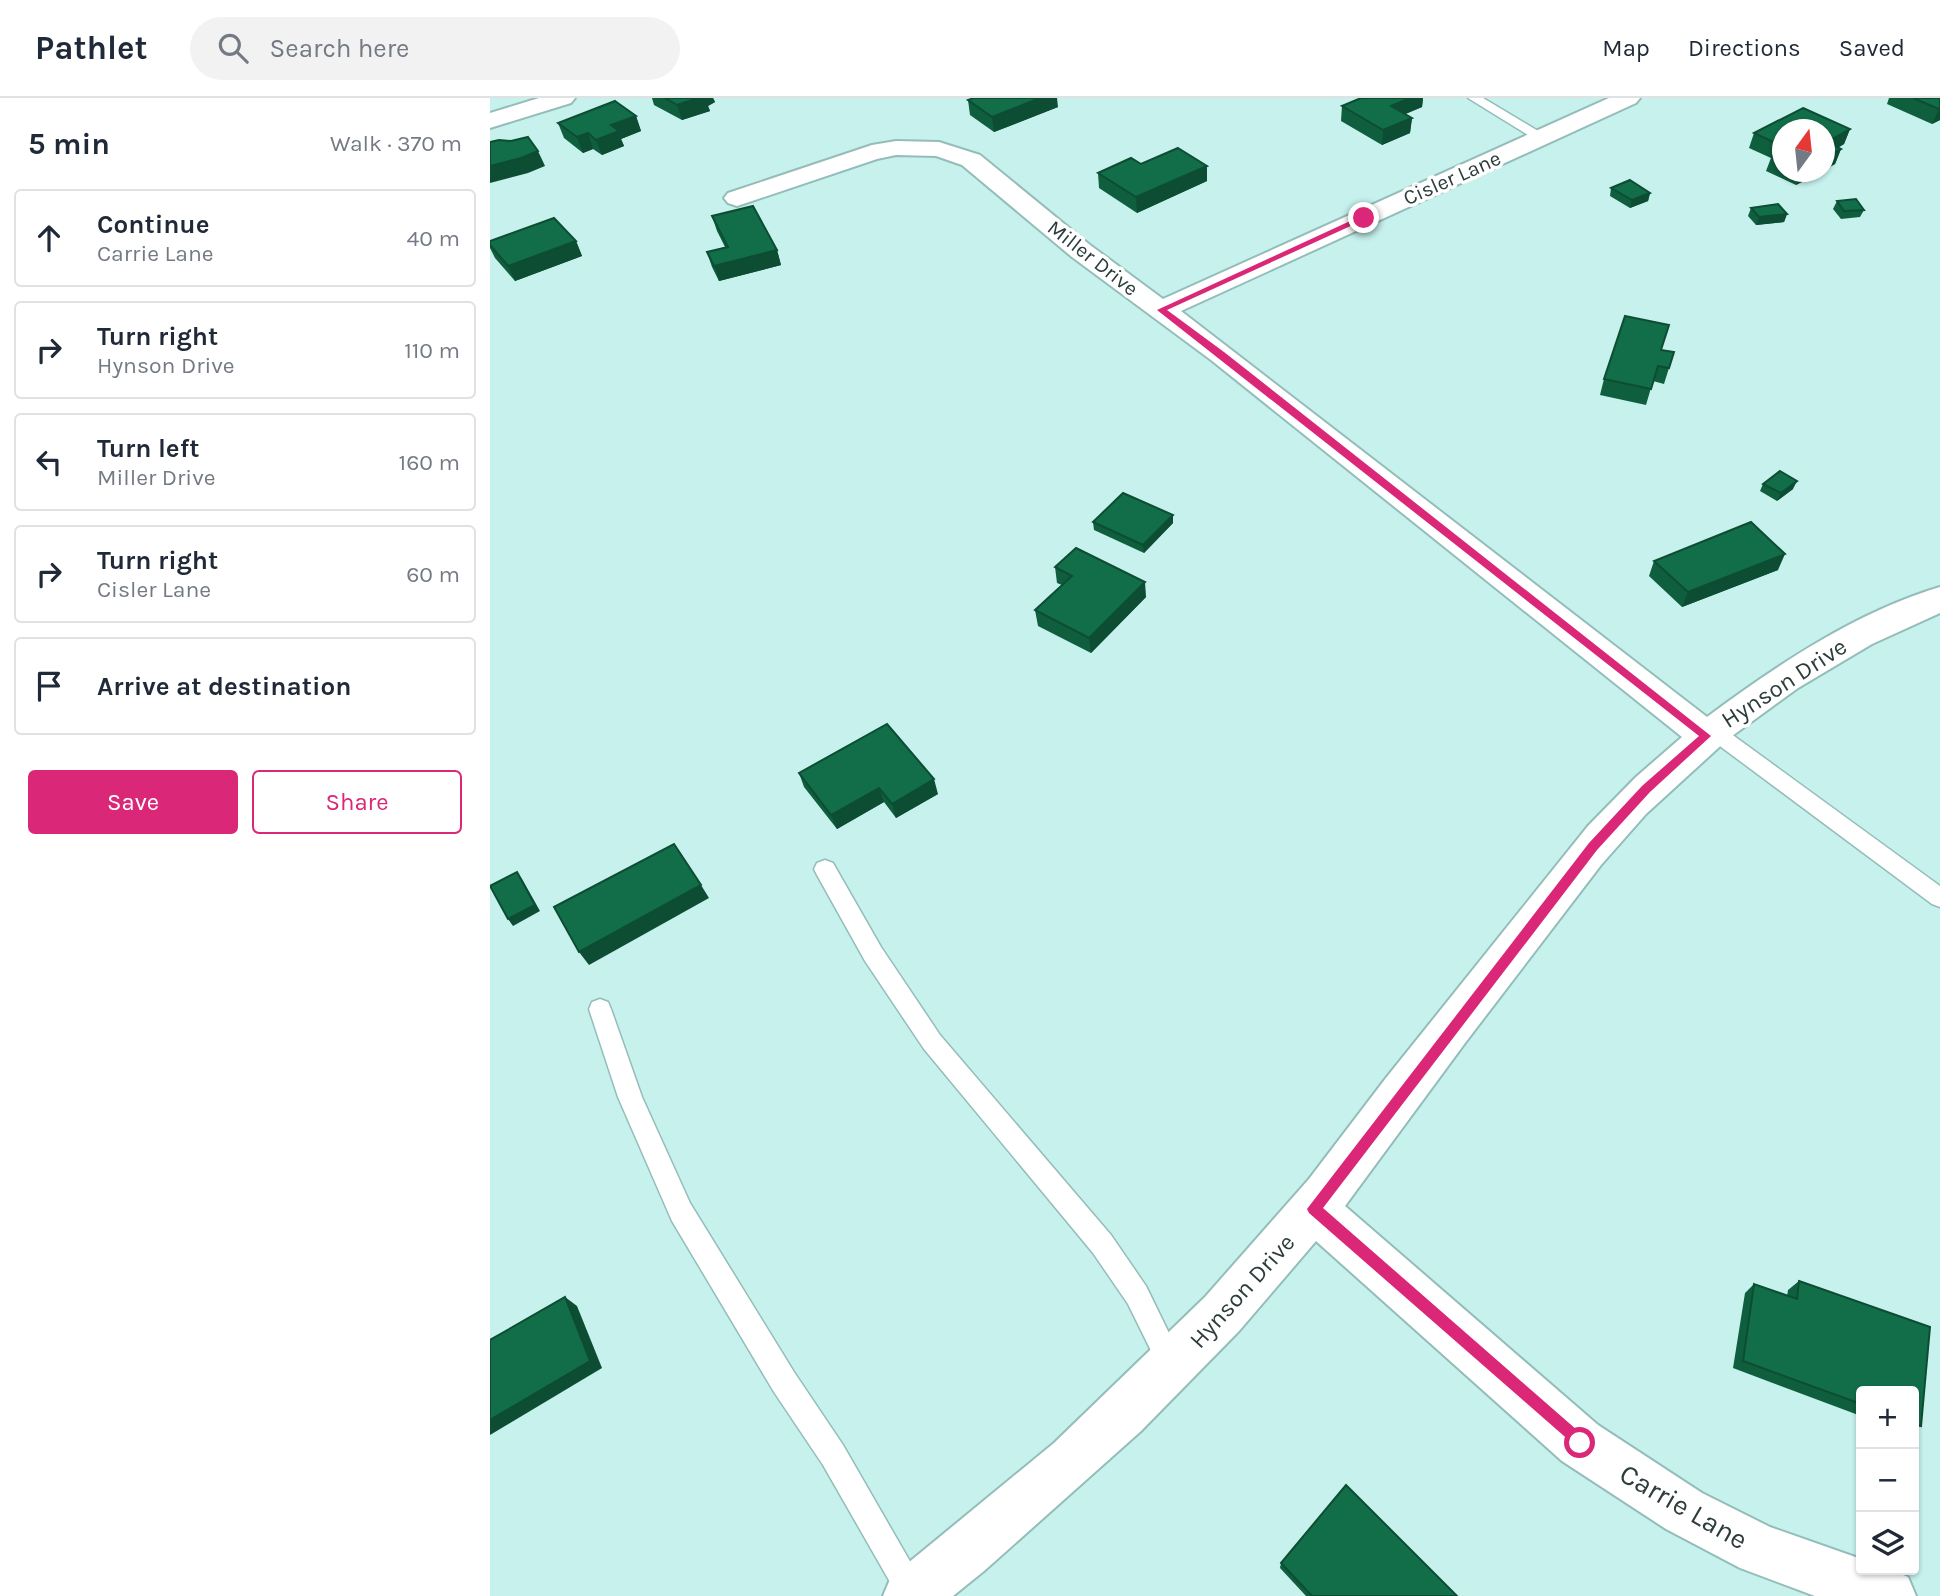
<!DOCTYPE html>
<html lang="en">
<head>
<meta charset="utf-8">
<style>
	body { margin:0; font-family:Karla,sans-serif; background:#f2f2f3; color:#1f2937 }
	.controls { position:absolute; right:21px; bottom:21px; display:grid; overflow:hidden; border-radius:7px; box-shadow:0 2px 5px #0004 }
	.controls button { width:63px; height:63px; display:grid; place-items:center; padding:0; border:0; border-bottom:2px solid #e0e1e3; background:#fff; color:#1f2937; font:35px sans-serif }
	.compass { position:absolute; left:1282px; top:21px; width:63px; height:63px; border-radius:50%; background:#fff; box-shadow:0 2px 5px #0004; rotate:15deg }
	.stop { position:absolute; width:21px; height:21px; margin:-16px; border:5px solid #db2777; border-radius:50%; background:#fff }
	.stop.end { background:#db2777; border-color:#fff; box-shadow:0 2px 7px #0008 }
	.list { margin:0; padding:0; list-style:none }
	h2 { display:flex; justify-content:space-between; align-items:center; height:91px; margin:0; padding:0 28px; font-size:30px }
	h2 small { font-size:23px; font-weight:400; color:#747a83 }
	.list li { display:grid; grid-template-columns:46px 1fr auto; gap:21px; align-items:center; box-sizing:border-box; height:98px; margin:0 14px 14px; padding:0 14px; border:2px solid #e0e1e3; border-radius:7px }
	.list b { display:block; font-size:26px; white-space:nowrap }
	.list p { margin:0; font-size:23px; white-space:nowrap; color:#747a83 }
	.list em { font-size:23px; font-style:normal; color:#747a83 }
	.actions { display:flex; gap:14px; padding:21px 28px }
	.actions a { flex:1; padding:16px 0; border:2px solid #db2777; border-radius:7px; text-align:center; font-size:24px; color:#db2777 }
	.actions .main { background:#db2777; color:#fff }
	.icon { flex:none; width:38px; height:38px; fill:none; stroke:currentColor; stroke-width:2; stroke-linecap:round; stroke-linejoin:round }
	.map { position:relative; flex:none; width:1450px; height:1498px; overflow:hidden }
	header { display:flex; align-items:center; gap:42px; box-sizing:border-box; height:98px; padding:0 35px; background:#fff; border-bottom:2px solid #e0e1e3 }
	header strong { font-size:33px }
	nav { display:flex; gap:38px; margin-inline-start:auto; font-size:24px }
	.search { width:490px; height:63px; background:#f2f2f3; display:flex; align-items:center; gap:18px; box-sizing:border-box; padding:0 24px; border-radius:38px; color:#747a83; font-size:26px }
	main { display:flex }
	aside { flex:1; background:#fff }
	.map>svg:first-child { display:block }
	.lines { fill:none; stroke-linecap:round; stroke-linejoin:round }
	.lane-casing { stroke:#94bdba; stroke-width:3 }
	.street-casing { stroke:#94bdba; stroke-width:4 }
	.lane { fill:#fff; fill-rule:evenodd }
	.street { fill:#fff; fill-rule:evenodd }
	.wall { fill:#0f5f3f }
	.shaded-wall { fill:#0d4d33 }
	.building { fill:#126e49; stroke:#0d4d33; stroke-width:2 }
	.route { fill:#db2777 }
	.labels { text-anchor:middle; stroke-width:7; stroke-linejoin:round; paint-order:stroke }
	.far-street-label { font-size:21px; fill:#2c3d3c; stroke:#fff }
	.street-label { font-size:24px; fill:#2c3d3c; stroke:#fff }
	.near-street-label { font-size:28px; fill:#2c3d3c; stroke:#fff }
</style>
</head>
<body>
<header>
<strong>Pathlet</strong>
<div class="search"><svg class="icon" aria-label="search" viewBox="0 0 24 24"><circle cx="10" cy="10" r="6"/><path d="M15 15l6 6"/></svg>Search here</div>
<nav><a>Map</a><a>Directions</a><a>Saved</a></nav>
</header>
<main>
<aside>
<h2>5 min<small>Walk · 370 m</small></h2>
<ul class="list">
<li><svg class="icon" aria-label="ahead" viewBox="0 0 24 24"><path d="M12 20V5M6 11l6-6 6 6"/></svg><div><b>Continue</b><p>Carrie Lane</p></div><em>40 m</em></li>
<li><svg class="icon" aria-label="right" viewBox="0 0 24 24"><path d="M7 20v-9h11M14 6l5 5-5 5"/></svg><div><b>Turn right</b><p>Hynson Drive</p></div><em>110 m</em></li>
<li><svg class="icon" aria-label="left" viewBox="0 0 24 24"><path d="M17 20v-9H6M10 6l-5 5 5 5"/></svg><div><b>Turn left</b><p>Miller Drive</p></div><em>160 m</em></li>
<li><svg class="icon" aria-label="right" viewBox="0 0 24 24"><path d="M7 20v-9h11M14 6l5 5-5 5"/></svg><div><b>Turn right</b><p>Cisler Lane</p></div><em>60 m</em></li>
<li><svg class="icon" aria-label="arrive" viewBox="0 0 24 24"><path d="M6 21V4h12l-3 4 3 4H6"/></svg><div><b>Arrive at destination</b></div></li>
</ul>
<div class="actions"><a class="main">Save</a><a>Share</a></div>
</aside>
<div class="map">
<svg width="1450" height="1498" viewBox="0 0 1450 1498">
	<rect width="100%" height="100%" fill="#c6f1ed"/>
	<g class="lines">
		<!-- lane casing -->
		<g class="lane-casing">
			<g id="lane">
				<path d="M978,0H993L1058,39L1056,42H1046Z"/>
				<path d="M1222,624L1229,627L1450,788V809L1442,806L1215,637L1212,632L1215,627Z"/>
				<path d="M335,762L343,765L391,849L450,937L621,1137L656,1188L695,1268L691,1277L682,1281L673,1277L638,1206L603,1155L434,951L375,863L327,777L324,771L327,765Z"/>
				<path d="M110,901L118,904L121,911L152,999L200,1105L304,1274L353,1347L433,1486L437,1498H408L333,1367L284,1294L182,1123L128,999L99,911L102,904Z"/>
			</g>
		</g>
		<!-- street casing -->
		<g class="street-casing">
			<g id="street">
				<path d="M49,0H85L81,5L0,30V15Z"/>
				<path d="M1119,0H1150L1146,5L691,213L1217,619C1287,567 1366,514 1450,489V515L1382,546L1308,590L1238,641L1156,716L1111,767L975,945L855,1108L1108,1327L1212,1395L1280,1429L1371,1461V1472H1401L1418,1479L1426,1498H1325L1250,1470L1176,1431L1072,1363L826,1143L749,1233L651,1333L494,1473L463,1498H393L401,1479L564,1345L715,1199L819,1081L896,980L1098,728L1146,679L1192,639L721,262L582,159L472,67L446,58L406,57L387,61L256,105L247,108L238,105L234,100L238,95L382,47L406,43L449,44L490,57L600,147L673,201Z"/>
			</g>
		</g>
		<!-- lane -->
		<use href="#lane" class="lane"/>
		<!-- street -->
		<use href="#street" class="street"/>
	</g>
	<!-- wall -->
	<g class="wall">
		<path d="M162,0H223L225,4L218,8L220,13L192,22L164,7Z"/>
		<path d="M871,0H933L932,9L915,16L922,20L920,35L892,47L851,23L852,8Z"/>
		<path d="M1399,0H1450V22L1442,26L1397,6Z"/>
		<path d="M478,2L568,9L504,34L480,17Z"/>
		<path d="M1313,10L1360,31L1354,46L1348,50L1351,51L1345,66L1334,72V32H1292V74H1331L1306,87L1276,73L1281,60L1259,50L1264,35Z"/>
		<path d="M146,18L151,33L131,41L134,48L112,57L103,51L93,55L74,40L68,25Z"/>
		<path d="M651,66L717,83L647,115L609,90L608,75Z"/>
		<path d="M1121,90L1160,95L1158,103L1140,110L1120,98Z"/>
		<path d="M1347,103L1374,112L1370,119L1351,121L1343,111Z"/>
		<path d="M1261,110L1297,116L1294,124L1266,127L1258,118Z"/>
		<path d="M222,118L287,152L291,167L229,183L222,169L217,154L235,149L227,133Z"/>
		<path d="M0,143H86L92,158L25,183L5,160L0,150Z"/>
		<path d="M1171,252L1184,254L1174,286L1163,283L1156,307L1110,297L1114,281Z"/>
		<path d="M1273,386L1303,391L1287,403L1270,393Z"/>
		<path d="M683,417V425L654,455L604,432L603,424Z"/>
		<path d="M1164,463L1288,472L1192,509L1159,478Z"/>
		<path d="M565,469L656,499L601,555L548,528L545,512L572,487L567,485Z"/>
		<path d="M309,675L448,696L406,720L394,704L347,731L314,689Z"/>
		<path d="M1309,1183L1440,1229L1431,1328L1424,1332V1293H1371V1318L1243,1270L1255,1195L1264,1186L1297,1198L1298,1192Z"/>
		<path d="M791,1465L967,1498H816L790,1470Z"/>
	</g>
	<!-- shaded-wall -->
	<g class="shaded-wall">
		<path d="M208,0H223L225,4L218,8L220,13L192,22L187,7Z"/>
		<path d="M550,0H567L568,9L504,34L502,19Z"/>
		<path d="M920,0H933L932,9L899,23L901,8Z"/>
		<path d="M1449,11H1450V22L1442,26Z"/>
		<path d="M146,18L151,33L131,41L134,48L112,57L106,42L121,27Z"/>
		<path d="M922,20L920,35L892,47L893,32Z"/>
		<path d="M1360,31L1354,46L1334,57L1337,44Z"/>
		<path d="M98,35L103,51L93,55L87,39Z"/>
		<path d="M1351,51L1345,66L1334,72V60Z"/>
		<path d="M48,53L55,68L38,75L0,85V68Z"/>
		<path d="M717,68V83L647,115L646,99Z"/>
		<path d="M1311,74H1331L1306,87Z"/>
		<path d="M1160,95L1158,103L1140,110L1142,102Z"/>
		<path d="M1297,116L1294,124L1266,127L1269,119Z"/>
		<path d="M86,143L92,158L25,183L18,168Z"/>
		<path d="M287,152L291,167L229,183L224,168Z"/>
		<path d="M1307,383L1303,391L1287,403L1291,395Z"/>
		<path d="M683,417V425L654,455L653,447Z"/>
		<path d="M1295,456L1288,472L1192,509L1198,494Z"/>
		<path d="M655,484L656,499L601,555L599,540Z"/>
		<path d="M444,681L448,696L406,720L402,706Z"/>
		<path d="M389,690L394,704L347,731L341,717Z"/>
		<path d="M27,774L32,781L50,813L23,828L18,821Z"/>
		<path d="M211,787L219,800L99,867L89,854Z"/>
		<path d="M75,1199L87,1208L112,1270L0,1337V1322Z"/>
	</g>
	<!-- building -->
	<g class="building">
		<path d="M175,0H208L187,7Z"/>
		<path d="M484,0H550L502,19L478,2Z"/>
		<path d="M871,0H920L901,8L922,20L893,32L852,8Z"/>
		<path d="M1423,0H1450V11H1449Z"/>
		<path d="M125,3L146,18L121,27L129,33L106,42L98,35L87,39L68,25Z"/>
		<path d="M1313,10L1360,31L1337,44L1351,51L1334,60V32H1292V48L1264,35Z"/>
		<path d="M38,39L48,53L31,60L0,68V44L9,42L21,43Z"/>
		<path d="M688,50L717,68L646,99L608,75L641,60L651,66Z"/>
		<path d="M1292,52V63L1282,58Z"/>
		<path d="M1140,82L1160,95L1142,102L1121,90Z"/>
		<path d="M1366,101L1374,112L1354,113L1347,103Z"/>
		<path d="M1288,106L1297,116L1269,119L1261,110Z"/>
		<path d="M263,108L287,152L224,168L217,154L238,149L222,118Z"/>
		<path d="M64,120L86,143L18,168L0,147V143Z"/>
		<path d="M1135,218L1179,227L1171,252L1184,254L1179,270L1168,268L1161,291L1114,281Z"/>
		<path d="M1290,373L1307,383L1291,395L1273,386Z"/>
		<path d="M633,395L683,417L653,447L603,424Z"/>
		<path d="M1261,424L1295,456L1198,494L1164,463Z"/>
		<path d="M586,450L655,484L599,540L545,512L582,478L565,469Z"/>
		<path d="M397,626L444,681L402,706L389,690L341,717L309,675Z"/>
		<path d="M184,746L211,787L89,854L64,809Z"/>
		<path d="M27,774L45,807L18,821L0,788Z"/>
		<path d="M1309,1183L1440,1229L1431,1328L1424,1325V1293H1371V1306L1253,1263L1264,1186L1307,1201Z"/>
		<path d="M75,1199L100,1263L0,1322V1242Z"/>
		<path d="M856,1387L967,1498H822L791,1465Z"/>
	</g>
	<!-- route -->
	<path class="route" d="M871,118L878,120L677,212L734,254L1221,638L1160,694L1107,752L833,1110L1095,1339L1097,1345L1095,1350L1090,1352L819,1115L817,1111L1099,745L1152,688L1209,638L667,212Z"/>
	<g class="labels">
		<!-- far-street labels -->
		<g class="far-street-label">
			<text transform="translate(962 80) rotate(-24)" y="7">Cisler Lane</text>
			<text transform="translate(603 160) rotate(38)" y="7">Miller Drive</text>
		</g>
		<!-- street labels -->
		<g class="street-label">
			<text transform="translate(1294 585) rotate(-33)" y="8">Hynson Drive</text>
			<text transform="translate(752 1193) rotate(-48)" y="8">Hynson Drive</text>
		</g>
		<!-- near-street labels -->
		<g class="near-street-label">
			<text transform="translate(1194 1408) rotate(30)" y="10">Carrie Lane</text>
		</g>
	</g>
</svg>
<div class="controls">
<button>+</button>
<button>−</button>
<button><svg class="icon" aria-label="layers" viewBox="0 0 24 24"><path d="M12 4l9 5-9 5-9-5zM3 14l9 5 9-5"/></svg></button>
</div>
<svg class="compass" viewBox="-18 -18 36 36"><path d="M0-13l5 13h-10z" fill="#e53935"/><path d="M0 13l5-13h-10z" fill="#747a83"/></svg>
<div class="stop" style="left:1090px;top:1345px"></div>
<div class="stop end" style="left:874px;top:120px"></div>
</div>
</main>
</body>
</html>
